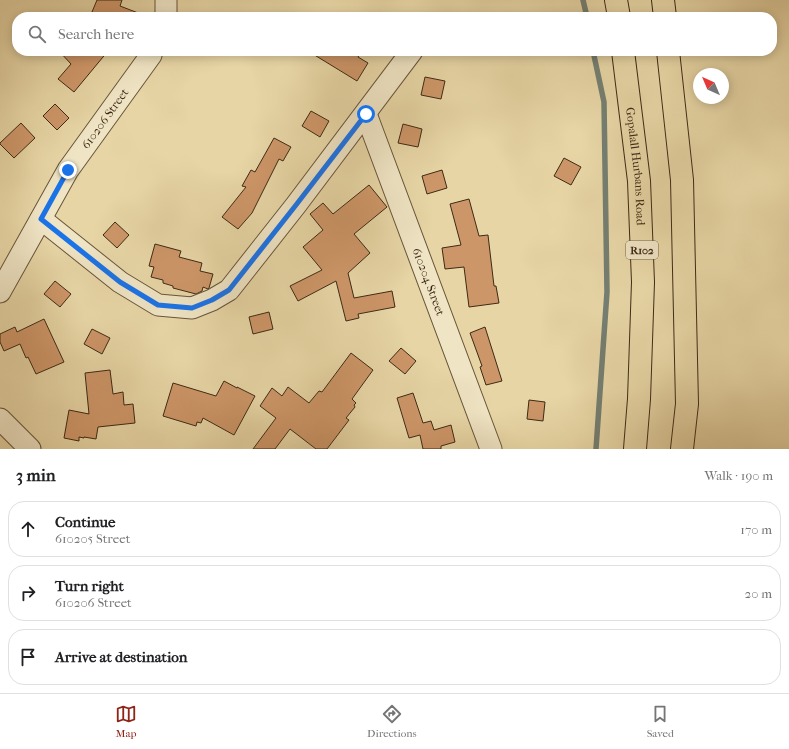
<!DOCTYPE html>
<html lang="en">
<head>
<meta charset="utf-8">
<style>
	body { margin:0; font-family:"IM FELL French Canon",serif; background:#f6f6f6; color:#202124 }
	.compass { position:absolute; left:693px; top:68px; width:36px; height:36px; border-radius:50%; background:#fff; box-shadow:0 2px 10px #0003; rotate:316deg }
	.stop { position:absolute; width:12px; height:12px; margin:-9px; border:3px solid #1a73e8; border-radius:50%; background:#fff }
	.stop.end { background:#1a73e8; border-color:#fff; box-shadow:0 1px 4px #0008 }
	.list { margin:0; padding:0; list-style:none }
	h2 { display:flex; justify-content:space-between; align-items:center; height:52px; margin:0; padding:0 16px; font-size:17px }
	h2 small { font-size:13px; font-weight:400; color:#757577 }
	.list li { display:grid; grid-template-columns:26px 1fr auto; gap:12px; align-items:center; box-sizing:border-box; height:56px; margin:0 8px 8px; padding:0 8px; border:1px solid #e0e0e0; border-radius:16px }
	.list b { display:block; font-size:15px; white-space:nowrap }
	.list p { margin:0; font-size:13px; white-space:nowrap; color:#757577 }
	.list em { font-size:13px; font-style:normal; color:#757577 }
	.icon { flex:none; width:22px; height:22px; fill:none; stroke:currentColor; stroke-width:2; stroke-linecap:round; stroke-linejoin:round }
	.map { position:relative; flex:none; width:789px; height:449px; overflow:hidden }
	.search { position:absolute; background:#fff; box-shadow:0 2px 10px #0003; left:12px; right:12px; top:12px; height:44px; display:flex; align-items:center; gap:10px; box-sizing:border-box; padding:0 14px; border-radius:16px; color:#757577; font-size:15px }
	.sheet { height:244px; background:#fff }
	nav { display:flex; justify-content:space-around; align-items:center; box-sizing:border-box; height:56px; border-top:1px solid #e0e0e0; background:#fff; font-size:11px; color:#757577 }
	nav a { display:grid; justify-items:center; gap:2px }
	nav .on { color:#8f2418 }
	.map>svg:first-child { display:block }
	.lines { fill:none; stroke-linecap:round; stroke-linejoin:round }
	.stream { stroke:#747f72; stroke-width:5.5 }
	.building { fill:#cd9668; stroke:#3d2a16 }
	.minor-casing { stroke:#68553a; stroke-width:23 }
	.major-casing { stroke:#3d2a16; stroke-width:24 }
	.minor { stroke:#efe4c4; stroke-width:21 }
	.major { stroke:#e7d5a5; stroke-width:22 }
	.route { stroke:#1a73e8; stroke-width:5 }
	.labels { text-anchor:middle; stroke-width:4; stroke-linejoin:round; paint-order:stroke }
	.shield { fill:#efe4c4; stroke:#72624a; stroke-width:1 }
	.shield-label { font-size:11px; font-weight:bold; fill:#3d2a16 }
	.street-label { font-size:12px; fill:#3d2a16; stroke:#efe4c4 }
</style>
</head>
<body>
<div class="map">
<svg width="789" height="449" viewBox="0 0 789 449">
	<rect width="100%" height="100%" fill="#e7d5a5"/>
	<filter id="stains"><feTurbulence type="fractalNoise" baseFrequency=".005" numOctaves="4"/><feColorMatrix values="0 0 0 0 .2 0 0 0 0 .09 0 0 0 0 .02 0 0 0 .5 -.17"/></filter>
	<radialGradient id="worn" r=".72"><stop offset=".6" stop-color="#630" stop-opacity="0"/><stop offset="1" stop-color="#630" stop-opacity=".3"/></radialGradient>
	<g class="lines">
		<!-- stream -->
		<g class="stream">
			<path d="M583,0L587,17"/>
			<path d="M593,51L604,102L607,292L596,449"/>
		</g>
	</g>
	<!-- building -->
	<g class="building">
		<path d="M97,0H122L120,6L146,16L145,17H104L92,12Z"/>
		<path d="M59,51H108L74,92L58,79L71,64Z"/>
		<path d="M308,51H362L358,57L368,63L357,81Z"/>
		<path d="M425,77L445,81L441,99L421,95Z"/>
		<path d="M55,104L69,118L57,130L43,116Z"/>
		<path d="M311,111L329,121L320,137L302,126Z"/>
		<path d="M21,123L35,138L14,158L0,144V143Z"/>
		<path d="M403,124L422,129L418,147L398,143Z"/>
		<path d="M274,138L291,147L283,161L279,159L252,213L238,229L222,217L246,187L242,186L251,170L255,172Z"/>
		<path d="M564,158L581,167L571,185L554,176Z"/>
		<path d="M442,170L447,188L427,194L422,176Z"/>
		<path d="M369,185L387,207L354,234L370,253L348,273L354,298L392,291L395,307L358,314L359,318L346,321L336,281L298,301L290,286L322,270L303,247L323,230L310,214L323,203L333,214Z"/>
		<path d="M469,199L479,236L488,235L494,286H496L499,303L469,307L464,267L445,269L442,248L461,245L450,204Z"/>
		<path d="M115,222L129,235L117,248L103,235Z"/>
		<path d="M155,244L181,251L179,257L202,263L200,271L213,274L209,288L208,289L203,287L202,291L196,294L173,288V286L163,283V280L151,277L154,267L149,266Z"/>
		<path d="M55,281L71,294L60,307L44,294Z"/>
		<path d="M269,312L273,329L253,334L249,317Z"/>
		<path d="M44,319L64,362L36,374L28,357L26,358L20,344L4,351L0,342V334L15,327L17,332Z"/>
		<path d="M485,327L502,381L486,385L480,367L482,366L470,333Z"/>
		<path d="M92,329L110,338L102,354L84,344Z"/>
		<path d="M401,348L416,361L405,374L389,361Z"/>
		<path d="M351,353L373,370L352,399L356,403L354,405L355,407L346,418L349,420L327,449H316L290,429L275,449H253L276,418L260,406L272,388L282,396L288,387L309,403L319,391L322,392Z"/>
		<path d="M110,370L113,394L123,392L124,405L133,404L135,423L98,427L96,439L84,437V438L79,437V441L64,438L69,410L89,414L85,373Z"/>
		<path d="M224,381L237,388V387L255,396L234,435L203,418L201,423L197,422L196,426L163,416L173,383L216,396Z"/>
		<path d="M413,393L423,423L431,421L434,430L451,425L455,442L441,446V449H423L420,435L409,438L397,398Z"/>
		<path d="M529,400L545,402L543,421L527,419Z"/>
	</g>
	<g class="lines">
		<!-- minor casing -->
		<g class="minor-casing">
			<g id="minor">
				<path d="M166,17V0"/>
				<path id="s1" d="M366,114L491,449"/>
				<path d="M41,219L120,282L158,305L192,308L212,300L229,290L296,205L412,51"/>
				<path id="s2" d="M0,292L68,170L151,55L152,51"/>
				<path d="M0,419L30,449"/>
			</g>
		</g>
		<!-- major casing -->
		<g class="major-casing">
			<g id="major">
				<path d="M616,0L619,17"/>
				<path d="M663,0L665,17"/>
				<path id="s3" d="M623,51L639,181L643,282L639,399L635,449"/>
				<path d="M668,51L682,180L687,404L682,449"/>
			</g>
		</g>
		<!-- minor -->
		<use href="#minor" class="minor"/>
		<!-- major -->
		<use href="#major" class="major"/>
	</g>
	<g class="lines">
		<!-- route -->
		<path class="route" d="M68,170L41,219L120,282L158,305L192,308L212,300L229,290L296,205L366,114"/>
	</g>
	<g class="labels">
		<!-- shield labels -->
		<rect class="shield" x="626" y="241" width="32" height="18" rx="3"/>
		<g class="shield-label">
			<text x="642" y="254">R102</text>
		</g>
		<!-- street labels -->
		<g class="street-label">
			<text dy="4" stroke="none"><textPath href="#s2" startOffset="203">610206 Street</textPath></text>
			<text dy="4" stroke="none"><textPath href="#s3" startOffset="116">Gopalall Hurbans Road</textPath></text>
			<text dy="4" stroke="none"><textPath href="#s1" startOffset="179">610204 Street</textPath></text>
		</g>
	</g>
	<rect width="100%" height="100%" filter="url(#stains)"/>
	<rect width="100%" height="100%" fill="url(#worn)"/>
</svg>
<svg class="compass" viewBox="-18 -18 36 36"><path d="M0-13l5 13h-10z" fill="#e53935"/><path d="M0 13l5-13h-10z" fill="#757577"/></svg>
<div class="stop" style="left:366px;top:114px"></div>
<div class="stop end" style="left:68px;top:170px"></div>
<div class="search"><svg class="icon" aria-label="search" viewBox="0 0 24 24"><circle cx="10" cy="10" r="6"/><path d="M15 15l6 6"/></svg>Search here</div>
</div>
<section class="sheet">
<h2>3 min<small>Walk · 190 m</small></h2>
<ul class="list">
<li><svg class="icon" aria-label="ahead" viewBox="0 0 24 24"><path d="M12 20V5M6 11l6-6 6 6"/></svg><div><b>Continue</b><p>610205 Street</p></div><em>170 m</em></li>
<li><svg class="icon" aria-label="right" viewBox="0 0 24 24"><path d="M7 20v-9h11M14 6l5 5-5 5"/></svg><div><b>Turn right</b><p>610206 Street</p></div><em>20 m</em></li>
<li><svg class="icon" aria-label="arrive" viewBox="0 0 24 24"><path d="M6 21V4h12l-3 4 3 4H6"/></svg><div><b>Arrive at destination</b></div></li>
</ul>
</section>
<nav>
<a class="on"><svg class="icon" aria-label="map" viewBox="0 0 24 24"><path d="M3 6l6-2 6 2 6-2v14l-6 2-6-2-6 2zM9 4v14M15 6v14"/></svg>Map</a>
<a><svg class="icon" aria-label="directions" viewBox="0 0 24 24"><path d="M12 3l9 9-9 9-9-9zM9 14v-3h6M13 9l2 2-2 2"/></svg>Directions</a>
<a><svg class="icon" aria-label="saved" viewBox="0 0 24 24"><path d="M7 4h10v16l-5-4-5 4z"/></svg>Saved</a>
</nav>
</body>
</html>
